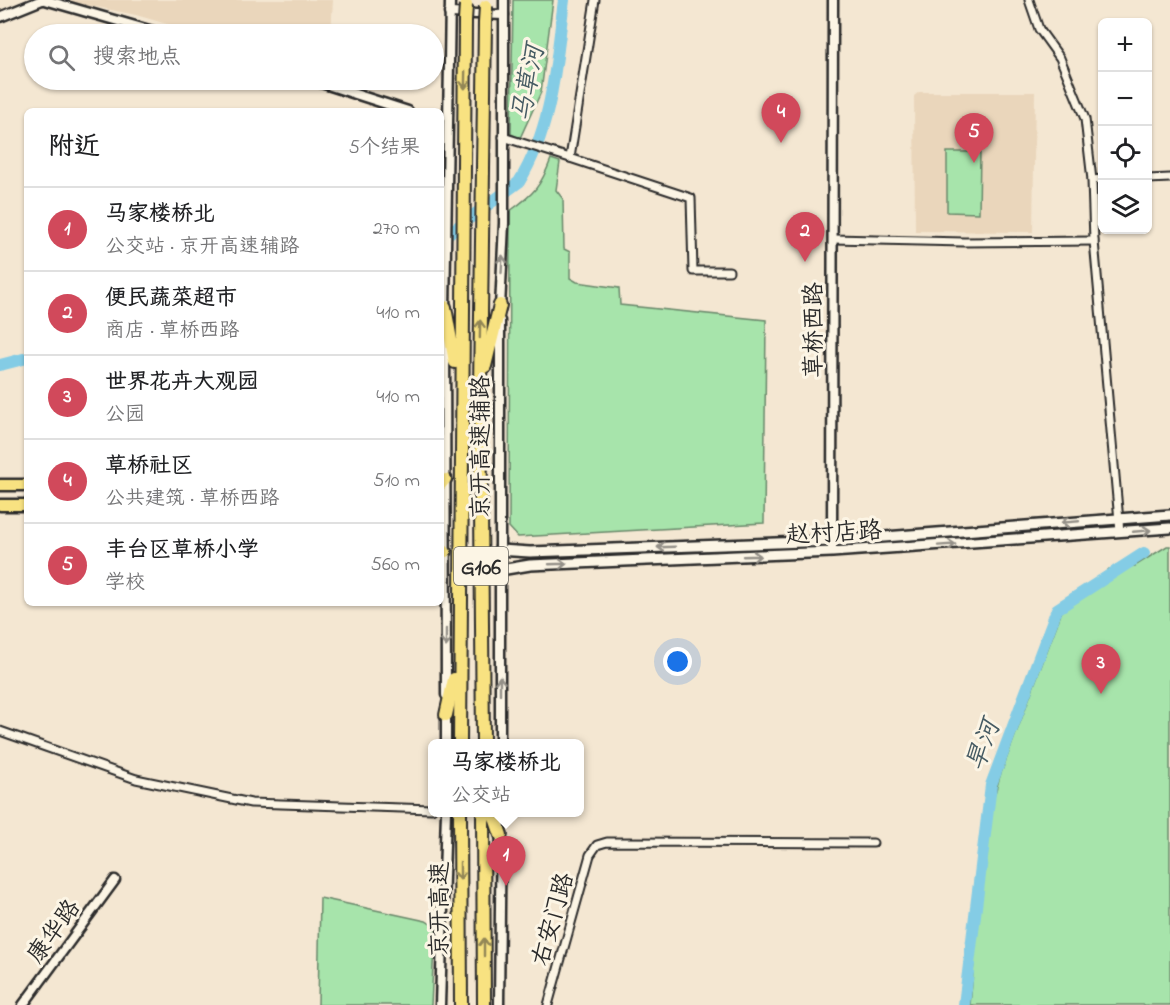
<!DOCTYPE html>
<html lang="zh">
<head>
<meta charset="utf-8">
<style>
	body { margin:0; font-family:"Indie Flower","LXGW WenKai TC",sans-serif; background:#f6f6f6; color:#202124 }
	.controls { position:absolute; right:18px; top:18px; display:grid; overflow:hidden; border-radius:9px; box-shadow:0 2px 4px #0004 }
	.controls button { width:54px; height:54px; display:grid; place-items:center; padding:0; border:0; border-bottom:2px solid #e0e0e0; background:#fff; color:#202124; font:30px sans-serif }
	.you { position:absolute; left:678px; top:662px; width:21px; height:21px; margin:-15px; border:4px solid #fff; border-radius:50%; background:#1a73e8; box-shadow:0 0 0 9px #1a73e833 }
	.badge { display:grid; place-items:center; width:39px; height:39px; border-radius:50%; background:#d1495b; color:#fff; font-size:20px; font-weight:700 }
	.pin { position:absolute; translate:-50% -50px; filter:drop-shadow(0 2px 3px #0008) }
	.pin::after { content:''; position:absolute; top:32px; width:21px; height:18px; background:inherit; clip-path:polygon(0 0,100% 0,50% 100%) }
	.popup { position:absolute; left:428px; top:739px; width:156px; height:78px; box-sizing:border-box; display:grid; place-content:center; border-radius:9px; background:#fff; filter:drop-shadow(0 2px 4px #0005); font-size:20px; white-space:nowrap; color:#757577 }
	.popup b { font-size:22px; color:#202124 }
	.popup::after { content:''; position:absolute; left:50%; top:100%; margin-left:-12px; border:12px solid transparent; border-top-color:#fff }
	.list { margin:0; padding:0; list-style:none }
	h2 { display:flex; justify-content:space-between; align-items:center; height:78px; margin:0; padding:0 24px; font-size:26px }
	h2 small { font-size:20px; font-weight:400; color:#757577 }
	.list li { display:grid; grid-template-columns:39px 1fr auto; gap:18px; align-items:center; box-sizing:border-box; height:84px; padding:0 24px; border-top:2px solid #e0e0e0 }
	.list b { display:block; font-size:22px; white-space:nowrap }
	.list p { margin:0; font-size:20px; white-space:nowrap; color:#757577 }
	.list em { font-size:20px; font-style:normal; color:#757577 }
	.icon { flex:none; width:33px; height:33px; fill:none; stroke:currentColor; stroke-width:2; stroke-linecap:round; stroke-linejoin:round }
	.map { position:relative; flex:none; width:1170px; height:1005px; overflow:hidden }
	.search { position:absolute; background:#fff; box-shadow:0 2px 4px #0004; left:24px; top:24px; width:420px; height:66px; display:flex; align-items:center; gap:15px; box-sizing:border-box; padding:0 21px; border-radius:33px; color:#757577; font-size:22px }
	.panel { position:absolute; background:#fff; box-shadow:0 2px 4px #0004; left:24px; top:108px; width:420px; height:498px; border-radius:9px }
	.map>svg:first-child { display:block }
	.built { fill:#ead6bb }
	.green { fill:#a7e4ab; stroke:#69886b; stroke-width:1.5 }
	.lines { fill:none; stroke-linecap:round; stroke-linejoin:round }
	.river { stroke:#84cce5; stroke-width:12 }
	.minor-casing { stroke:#2b2b2b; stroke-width:11 }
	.tertiary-casing { stroke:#2b2b2b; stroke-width:13 }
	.secondary-casing { stroke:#2b2b2b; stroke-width:14 }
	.primary-casing { stroke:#2b2b2b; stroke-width:15 }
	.motorway-casing { stroke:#2b2b2b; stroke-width:16 }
	.minor { stroke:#fcf5e5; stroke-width:7 }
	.tertiary { stroke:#fcf5e5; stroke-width:8 }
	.secondary { stroke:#fcf5e5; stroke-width:9 }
	.primary { stroke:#f8e281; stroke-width:10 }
	.motorway { stroke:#f8e281; stroke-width:12 }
	.motorway-bridge-casing { stroke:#2b2b2b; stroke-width:16; stroke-linecap:butt }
	.motorway-bridge { stroke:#f8e281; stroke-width:12 }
	.oneway { stroke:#928656 }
	.oneway2 { stroke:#949088 }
	.labels { text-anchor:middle; stroke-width:6; stroke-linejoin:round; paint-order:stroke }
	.shield { fill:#fcf5e5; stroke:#6a6863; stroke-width:1.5 }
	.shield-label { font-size:22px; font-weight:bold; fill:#2b2b2b }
	.street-label { font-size:24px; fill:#2b2b2b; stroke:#fcf5e5 }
	.water-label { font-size:26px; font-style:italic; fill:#465b63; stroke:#fcf5e5 }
</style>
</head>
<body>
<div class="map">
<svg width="1170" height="1005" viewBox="0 0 1170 1005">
	<rect width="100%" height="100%" fill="#f4e7d2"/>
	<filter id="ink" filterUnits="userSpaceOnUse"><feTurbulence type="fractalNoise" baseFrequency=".0167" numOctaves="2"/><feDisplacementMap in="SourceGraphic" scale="12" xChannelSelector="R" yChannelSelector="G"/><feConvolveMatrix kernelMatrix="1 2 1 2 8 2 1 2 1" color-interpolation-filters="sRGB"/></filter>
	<g filter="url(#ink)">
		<!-- built -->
		<g class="built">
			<path d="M62,0H333L331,34H201L136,15Z"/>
			<path d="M919,92H1035L1033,232L915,231L914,96Z"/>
		</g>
		<!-- green -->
		<g class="green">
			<path d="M513,0H553L541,92L520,138L511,134Z"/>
			<path d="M947,152H980L979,213L947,212Z"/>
			<path d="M551,159L560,162L556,190L563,199L564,249L570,252V278L577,282L619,288L620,305L766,320L764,523L518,537L509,527L510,211C534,194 541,186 551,159Z"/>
			<path d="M1167,546H1170V1005H970L987,821L1000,776L1062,611L1109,569L1135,566Z"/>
			<path d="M320,898L426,921L435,927L431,1005H318Z"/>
		</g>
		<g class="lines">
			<!-- river -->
			<g class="river">
				<path d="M441,239L519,182C553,127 556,62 564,0"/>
				<path d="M0,365L27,358"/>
				<path d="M964,1005L991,785L1057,609L1144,553"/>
			</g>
			<!-- minor casing -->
			<g class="minor-casing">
				<g id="minor">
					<path d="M1029,0L1039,29L1060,58L1085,119L1092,180L1102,179"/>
					<path d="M503,137L570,158L595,0"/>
					<path d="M570,158L691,198L693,271H729"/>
					<path d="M1148,179L1170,178"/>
					<path d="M1092,180L1094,241L1120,532"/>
					<path d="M833,239L964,242L1094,241"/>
					<path d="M0,731L136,779L251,803L432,809"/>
					<path d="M548,1005L590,855L597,845L607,842L873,843"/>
				</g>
			</g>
			<!-- tertiary casing -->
			<g class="tertiary-casing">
				<g id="tertiary">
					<path d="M45,0L163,34"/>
					<path d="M449,13L504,15"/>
					<path d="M0,17L42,0"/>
					<path d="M312,80L408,111"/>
					<path d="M500,308L504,223V0"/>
					<path d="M445,311L450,0"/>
					<path d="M500,321V744"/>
					<path d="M445,330L446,695"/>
					<path d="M832,552L833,0"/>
					<path d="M446,711V744"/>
					<path d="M23,1005L115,880"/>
					<path d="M440,1005L446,812"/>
					<path d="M499,1005L501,812"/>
				</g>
			</g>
			<!-- secondary casing -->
			<g class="secondary-casing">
				<g id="secondary">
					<path d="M499,550L530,552L832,541L1170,515"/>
					<path d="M500,570L530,565L832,552L1170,528"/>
				</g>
			</g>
			<!-- primary casing -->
			<g class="primary-casing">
				<g id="primary">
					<path d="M0,485H27"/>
					<path d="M441,485L446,479"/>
					<path d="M0,505H27"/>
					<path d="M441,547L446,552"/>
				</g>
			</g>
			<!-- motorway casing -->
			<g class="motorway-casing">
				<g id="motorway">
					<path d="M445,307L455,362"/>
					<path d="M485,366L500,305"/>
					<path d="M446,715L454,679"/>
					<path d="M460,744L465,21"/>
					<path d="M483,744L480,388L485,22"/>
					<path d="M460,812L461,1005"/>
					<path d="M483,812L484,1005"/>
					<path d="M493,812L501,835"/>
				</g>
			</g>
			<!-- minor -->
			<use href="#minor" class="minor"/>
			<!-- tertiary -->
			<use href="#tertiary" class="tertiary"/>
			<!-- secondary -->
			<use href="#secondary" class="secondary"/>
			<!-- primary -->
			<use href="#primary" class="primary"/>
			<!-- motorway -->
			<use href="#motorway" class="motorway"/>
			<!-- motorway-bridge casing -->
			<g class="motorway-bridge-casing">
				<g id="motorway-bridge">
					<path d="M465,21L466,5"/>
					<path d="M485,22L486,6"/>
				</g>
			</g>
			<!-- motorway-bridge -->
			<use href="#motorway-bridge" class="motorway-bridge"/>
		</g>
		<!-- one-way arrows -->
		<defs><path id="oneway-shaft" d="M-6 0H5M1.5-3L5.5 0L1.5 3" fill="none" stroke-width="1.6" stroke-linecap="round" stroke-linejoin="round" transform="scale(1.5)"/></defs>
		<g class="oneway">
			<use href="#oneway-shaft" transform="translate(465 80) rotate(91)"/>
			<use href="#oneway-shaft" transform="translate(480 329) rotate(-89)"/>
			<use href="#oneway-shaft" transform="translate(460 871) rotate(90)"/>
			<use href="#oneway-shaft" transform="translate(484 947) rotate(-90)"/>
		</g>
		<g class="oneway2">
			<use href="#oneway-shaft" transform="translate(502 264) rotate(-87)"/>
			<use href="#oneway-shaft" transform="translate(1070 522) rotate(175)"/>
			<use href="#oneway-shaft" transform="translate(1142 531) rotate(-5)"/>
			<use href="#oneway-shaft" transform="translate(947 545) rotate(-4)"/>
			<use href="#oneway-shaft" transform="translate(666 547) rotate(178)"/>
			<use href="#oneway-shaft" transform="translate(752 556) rotate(-2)"/>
			<use href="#oneway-shaft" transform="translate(558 564) rotate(-2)"/>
			<use href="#oneway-shaft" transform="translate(446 638) rotate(90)"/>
			<use href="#oneway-shaft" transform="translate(500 685) rotate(-90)"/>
		</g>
	</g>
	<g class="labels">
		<!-- shield labels -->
		<rect class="shield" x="454" y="547" width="54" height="38" rx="4.5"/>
		<g class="shield-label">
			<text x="481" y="574">G106</text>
		</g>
		<!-- street labels -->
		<g class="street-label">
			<text transform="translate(813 330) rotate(-90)" y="8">草桥西路</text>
			<text transform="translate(480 447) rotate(-90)" y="8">京开高速辅路</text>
			<text transform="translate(834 532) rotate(-3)" y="8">赵村店路</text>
			<text transform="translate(439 909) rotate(-90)" y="8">京开高速</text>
			<text transform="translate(552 919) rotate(-74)" y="8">右安门路</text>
			<text transform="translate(53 931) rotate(-54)" y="8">康华路</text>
		</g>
		<!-- water labels -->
		<g class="water-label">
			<text transform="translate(527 83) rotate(-79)" y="9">马草河</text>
			<text transform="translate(982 745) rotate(-70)" y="9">旱河</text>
		</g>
	</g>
</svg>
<div class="controls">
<button>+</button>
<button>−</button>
<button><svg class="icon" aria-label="locate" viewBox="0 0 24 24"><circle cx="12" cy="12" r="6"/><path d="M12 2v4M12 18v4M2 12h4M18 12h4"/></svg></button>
<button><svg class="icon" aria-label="layers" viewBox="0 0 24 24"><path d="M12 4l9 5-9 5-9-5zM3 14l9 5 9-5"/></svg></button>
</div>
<div class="you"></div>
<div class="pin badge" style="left:506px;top:886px">1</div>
<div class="popup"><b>马家楼桥北</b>公交站</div>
<div class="pin badge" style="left:805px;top:262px">2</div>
<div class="pin badge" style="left:1101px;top:694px">3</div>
<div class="pin badge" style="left:781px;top:143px">4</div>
<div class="pin badge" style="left:974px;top:163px">5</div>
<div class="search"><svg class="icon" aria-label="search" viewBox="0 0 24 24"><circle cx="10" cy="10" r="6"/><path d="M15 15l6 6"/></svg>搜索地点</div>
<section class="panel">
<h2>附近<small>5个结果</small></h2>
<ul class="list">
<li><span class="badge">1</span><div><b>马家楼桥北</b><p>公交站 · 京开高速辅路</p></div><em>270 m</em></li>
<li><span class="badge">2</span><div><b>便民蔬菜超市</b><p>商店 · 草桥西路</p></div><em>410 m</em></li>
<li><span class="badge">3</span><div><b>世界花卉大观园</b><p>公园</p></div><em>410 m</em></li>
<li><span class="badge">4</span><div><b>草桥社区</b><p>公共建筑 · 草桥西路</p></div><em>510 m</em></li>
<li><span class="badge">5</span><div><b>丰台区草桥小学</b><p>学校</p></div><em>560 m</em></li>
</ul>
</section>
</div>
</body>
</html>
